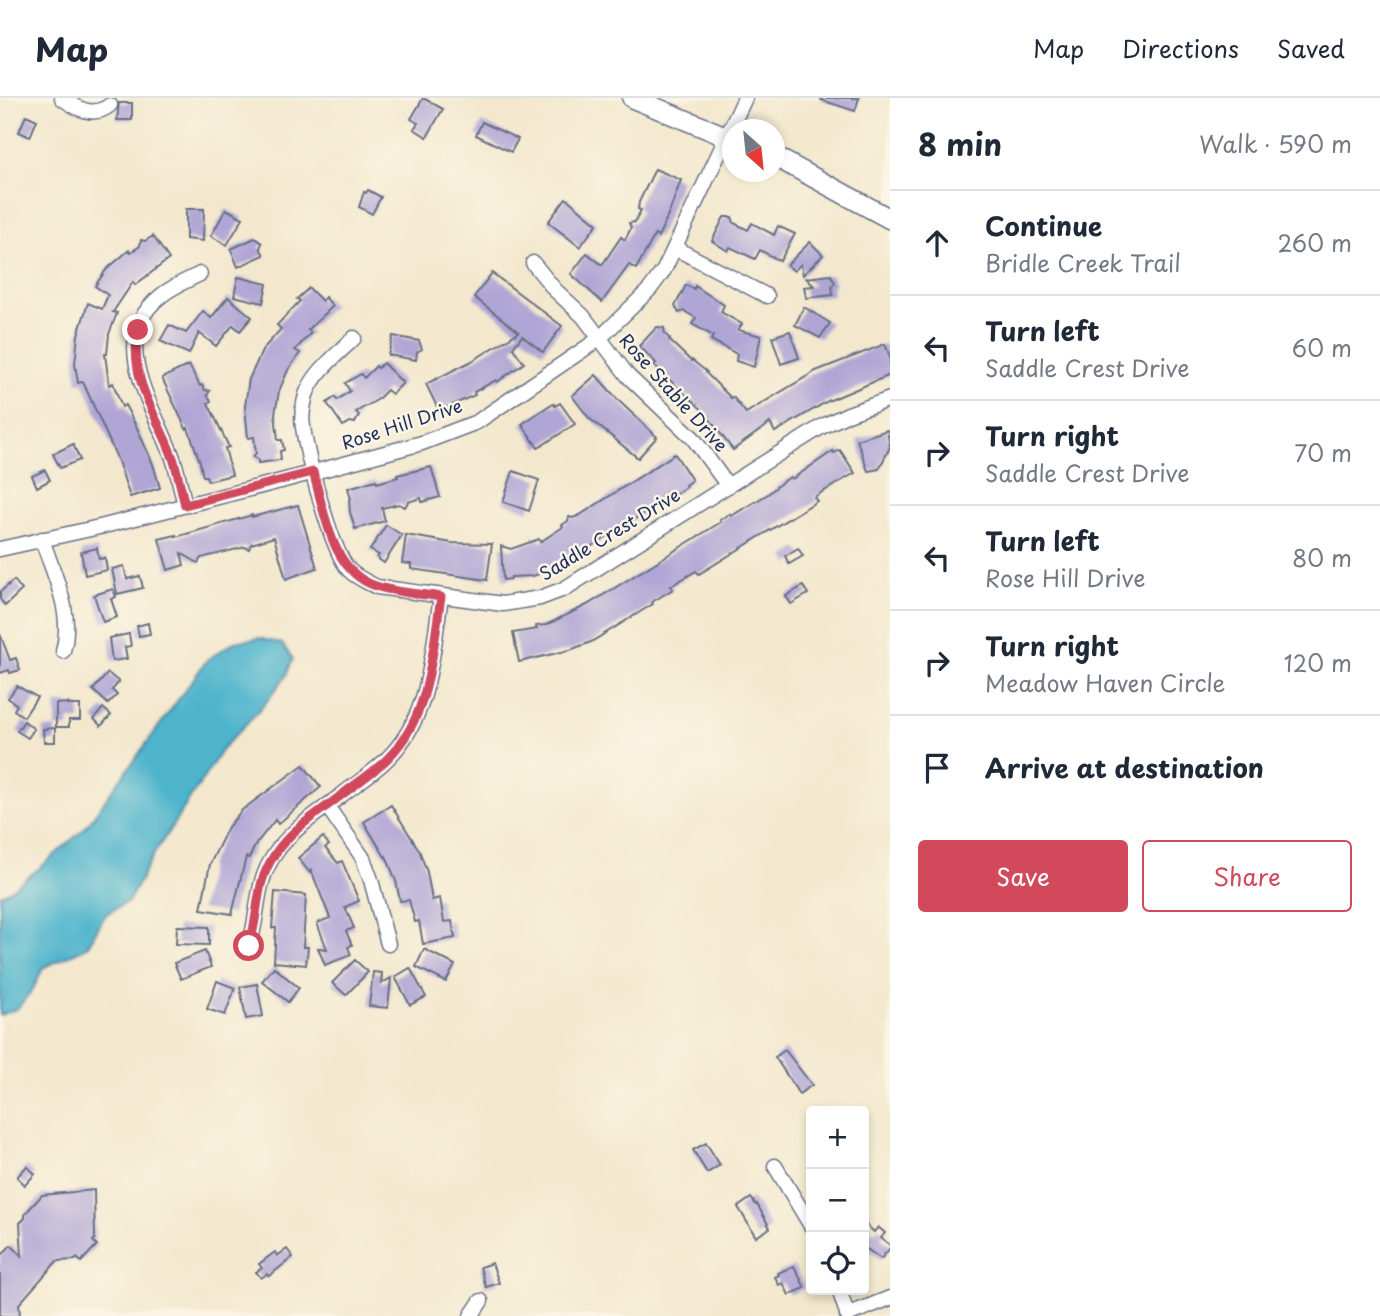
<!DOCTYPE html>
<html lang="en">
<head>
<meta charset="utf-8">
<style>
	body { margin:0; font-family:"Playpen Sans",sans-serif; background:#f2f2f3; color:#1f2937 }
	.controls { position:absolute; right:21px; bottom:21px; display:grid; overflow:hidden; border-radius:7px; box-shadow:0 4px 10px #0003 }
	.controls button { width:63px; height:63px; display:grid; place-items:center; padding:0; border:0; border-bottom:2px solid #e0e1e3; background:#fff; color:#1f2937; font:35px sans-serif }
	.compass { position:absolute; left:722px; top:21px; width:63px; height:63px; border-radius:50%; background:#fff; box-shadow:0 4px 10px #0003; rotate:153deg }
	.stop { position:absolute; width:21px; height:21px; margin:-16px; border:5px solid #d1495b; border-radius:50%; background:#fff }
	.stop.end { background:#d1495b; border-color:#fff; box-shadow:0 2px 7px #0008 }
	.list { margin:0; padding:0; list-style:none }
	h2 { display:flex; justify-content:space-between; align-items:center; height:91px; margin:0; padding:0 28px; font-size:30px }
	h2 small { font-size:23px; font-weight:400; color:#747a83 }
	.list li { display:grid; grid-template-columns:46px 1fr auto; gap:21px; align-items:center; box-sizing:border-box; height:105px; padding:0 28px; border-top:2px solid #e0e1e3 }
	.list b { display:block; font-size:26px; white-space:nowrap }
	.list p { margin:0; font-size:23px; white-space:nowrap; color:#747a83 }
	.list em { font-size:23px; font-style:normal; color:#747a83 }
	.actions { display:flex; gap:14px; padding:21px 28px }
	.actions a { flex:1; padding:16px 0; border:2px solid #d1495b; border-radius:7px; text-align:center; font-size:24px; color:#d1495b }
	.actions .main { background:#d1495b; color:#fff }
	.icon { flex:none; width:38px; height:38px; fill:none; stroke:currentColor; stroke-width:2; stroke-linecap:round; stroke-linejoin:round }
	.map { position:relative; flex:none; width:890px; height:1218px; overflow:hidden }
	header { display:flex; align-items:center; gap:42px; box-sizing:border-box; height:98px; padding:0 35px; background:#fff; border-bottom:2px solid #e0e1e3 }
	header strong { font-size:33px }
	nav { display:flex; gap:38px; margin-inline-start:auto; font-size:24px }
	main { display:flex }
	aside { flex:1; background:#fff }
	.map>svg:first-child { display:block }
	.water { fill:#4db4cc; stroke:#347295; stroke-width:2 }
	.building { fill:#b0a6d5 }
	.lines { fill:none; stroke-linecap:round; stroke-linejoin:round }
	.minor-casing { stroke:#677085; stroke-width:17 }
	.major-casing { stroke:#677085; stroke-width:22 }
	.minor { stroke:#fff; stroke-width:14 }
	.major { stroke:#fff; stroke-width:19 }
	.route { stroke:#d1495b; stroke-width:9 }
	.labels { text-anchor:middle; stroke-width:5; stroke-linejoin:round; paint-order:stroke }
	.street-label { font-size:18px; fill:#1b2f5e; stroke:#fcf5e5 }
</style>
</head>
<body>
<header>
<strong>Map</strong>
<nav><a>Map</a><a>Directions</a><a>Saved</a></nav>
</header>
<main>
<div class="map">
<svg width="890" height="1218" viewBox="0 0 890 1218">
	<rect width="100%" height="100%" fill="#fcf5e5"/>
	<filter id="ink" filterUnits="userSpaceOnUse"><feTurbulence type="fractalNoise" baseFrequency=".0143" numOctaves="2"/><feDisplacementMap in="SourceGraphic" scale="14" xChannelSelector="R" yChannelSelector="G"/><feConvolveMatrix kernelMatrix="1 2 1 2 8 2 1 2 1" color-interpolation-filters="sRGB"/></filter>
	<filter id="wash" filterUnits="userSpaceOnUse"><feTurbulence type="fractalNoise" baseFrequency=".00686" numOctaves="4" result="noise"/><feDisplacementMap in="SourceGraphic" scale="28" xChannelSelector="R" yChannelSelector="G"/><feGaussianBlur stdDeviation="1.57" result="paint"/><feColorMatrix in="noise" values="0 0 0 0 0 0 0 0 0 0 0 0 0 0 0 0 0 1.4 0 .05"/><feComposite in="paint" operator="in"/></filter>
	<g filter="url(#wash)">
		<rect width="100%" height="100%" fill="#f3e8cd"/>
		<!-- water -->
		<path class="water" d="M259,540L282,546L293,561L286,578L263,608L223,650L154,756L128,804L106,816L87,849L43,870L33,891L17,911L0,917V797L9,793L41,769L85,730L207,562L234,544Z"/>
		<g id="blocks">
			<!-- building -->
			<g class="building">
				<path d="M423,0L443,11L427,39L414,31L418,25L411,21Z"/>
				<path d="M822,0H859L855,13L821,2Z"/>
				<path d="M119,5H132V22H117Z"/>
				<path d="M26,17L37,22L30,39L19,34Z"/>
				<path d="M482,24L518,41L511,54L476,37Z"/>
				<path d="M655,71L681,82L669,115L658,139L655,137L636,171L629,167L602,204L571,176L587,155L602,167L621,139L625,142L631,130L629,125L635,124L641,112L638,111L639,104Z"/>
				<path d="M368,92L381,99L372,116L359,109L364,94L366,95Z"/>
				<path d="M566,100L597,126L580,149L548,124Z"/>
				<path d="M186,111H204L203,143L186,141Z"/>
				<path d="M226,111L243,120L227,147L211,138Z"/>
				<path d="M724,119H732L734,125L748,132L752,125L774,137L778,128L795,136L780,163L760,152L755,161L730,149L728,153L712,143Z"/>
				<path d="M153,138L169,161L135,187L133,184L113,214L117,215L109,236L107,256H105L109,287L113,285L122,309L125,307L138,332L153,366L160,390L130,399L117,360L83,284L78,285L75,266L78,237L88,205L102,211L108,197L95,188L106,172L129,152L131,154L140,148L141,142L145,143Z"/>
				<path d="M255,140L262,145L260,150L264,157L238,169L231,151Z"/>
				<path d="M810,144L823,157L803,177L801,166L794,173L787,167Z"/>
				<path d="M492,175L562,228L543,254L522,238L513,250L524,265L497,284L496,282L474,294L475,297L439,313L426,286L472,263L519,234L474,199Z"/>
				<path d="M831,177L835,185L832,188L833,197L806,200L804,189L814,188L806,180Z"/>
				<path d="M238,179L267,186L263,205L234,198Z"/>
				<path d="M686,187L694,191L695,188L724,207L721,214L742,226L738,232L761,238L754,269L736,263L737,256L711,242L713,238L692,226L696,220L684,213L679,215L675,208Z"/>
				<path d="M309,190L322,203L325,199L333,208L308,232L311,235L295,252L300,255L288,272L279,293L275,316L278,342H282L284,352L280,353L281,362L258,365V362L253,359L256,355L254,339L248,340L245,308L249,281L263,251L281,231L277,227L300,203L297,201Z"/>
				<path d="M228,199L252,219L240,233L233,227L216,248L199,235L189,256L160,243L169,227L186,235L203,213L211,220Z"/>
				<path d="M804,209L830,225L820,240L795,227Z"/>
				<path d="M657,229L664,230L665,236L670,241L669,242L691,263L692,262L707,274L706,275L731,300L733,299L746,315L816,273L885,246L890,259V277L828,303L775,334L770,325L733,352L708,319L709,318L660,273L654,267L656,265L639,248Z"/>
				<path d="M790,233L799,260L781,266L772,239Z"/>
				<path d="M393,238L419,243L422,251L417,254L416,262L388,257Z"/>
				<path d="M383,265L403,285L392,296L387,292L377,302L356,314L359,317L355,325L350,324L343,328L327,305L335,299L337,302L350,293L345,285L361,276L364,280L376,268L378,270Z"/>
				<path d="M189,267L200,288L202,287L205,292L210,293L207,297L211,303L208,305L229,349L225,350L232,377L208,383L206,378H203L202,375L200,364L188,330L186,331L162,280Z"/>
				<path d="M596,277L618,302L657,339L638,360L589,320L572,298Z"/>
				<path d="M560,305L575,326L538,350L522,326L550,307L554,306L555,308Z"/>
				<path d="M887,332L890,349L879,371L868,373L857,342Z"/>
				<path d="M73,346L80,362L60,370L53,356Z"/>
				<path d="M840,352L855,375L814,399L817,403L699,476L696,473L671,488L673,491L652,504L653,506L591,544L570,552L519,564L513,535L537,531L536,528L546,527L587,507L721,424L720,422L730,416L731,418L768,396L782,384L791,379L792,381L833,353L834,355Z"/>
				<path d="M675,356L692,382L685,387L686,389L587,451L550,472L533,478L511,479V481L503,482L501,448L511,451L539,441L540,444L563,429L562,427L568,423L569,419L573,420L580,417Z"/>
				<path d="M431,369L440,399L422,404L421,400L408,404L405,409L399,406L382,410L385,423L355,431L350,414L349,402L351,401L348,390L376,382L377,385L398,379L397,377Z"/>
				<path d="M45,372L50,382L37,389L32,378Z"/>
				<path d="M513,373L539,382L529,413L503,404Z"/>
				<path d="M298,407L317,470L286,481L274,439L251,446L249,451L245,449L201,460L198,465L181,455L184,467L168,472L159,441L176,437V439L252,417V419Z"/>
				<path d="M386,427L402,437L384,465L377,460L379,457L370,452Z"/>
				<path d="M406,437L452,445L492,446L487,482L411,471V466L402,465Z"/>
				<path d="M97,450L99,461L105,460L107,472L85,477L81,454Z"/>
				<path d="M798,450L803,458L789,466L785,458Z"/>
				<path d="M124,468L127,481L140,478L143,490L117,496L112,471Z"/>
				<path d="M14,482L22,492L5,508L0,501V494Z"/>
				<path d="M803,488L808,496L791,506L786,498Z"/>
				<path d="M113,491L116,499L111,501L117,519L103,524L94,497Z"/>
				<path d="M148,525L150,536L139,538L137,528Z"/>
				<path d="M0,536L10,562L16,560L20,572L10,575L9,572L0,575Z"/>
				<path d="M129,536L131,548L125,549L127,561L112,563L109,540Z"/>
				<path d="M108,575L119,584L112,592L117,597L108,606L93,592Z"/>
				<path d="M17,588L37,599L24,619L14,612L17,607L8,600Z"/>
				<path d="M68,605V607H80V622H69V629H56V606Z"/>
				<path d="M103,610L111,617L101,628L94,621Z"/>
				<path d="M24,623L34,631L28,640L17,633Z"/>
				<path d="M55,630V644H44L43,631Z"/>
				<path d="M303,667L321,689L278,726L275,722L256,746L249,760L246,759L232,816L201,811L210,766L228,729L242,712Z"/>
				<path d="M391,707L419,752L427,774L432,802L440,800L444,824L452,823L455,840L423,846L419,823L415,824L409,802L400,803L396,783L386,758L385,759L364,724Z"/>
				<path d="M323,739L329,747L325,750L338,765L342,763L359,803L345,809L354,830L346,833L352,847L348,849L351,857L325,867L318,850L327,851L317,825L330,820L311,772L310,775L298,760Z"/>
				<path d="M275,794L306,797L303,849H308L306,867L274,864L276,830H272Z"/>
				<path d="M177,828L209,829V847L176,846Z"/>
				<path d="M424,851L455,867L446,884L416,869Z"/>
				<path d="M205,853L211,869L181,881L174,865Z"/>
				<path d="M355,862L368,874L346,897L332,885Z"/>
				<path d="M274,869L299,890L288,904L262,883Z"/>
				<path d="M410,870L426,899L410,907L395,879Z"/>
				<path d="M373,874L382,875L381,886L391,880L388,910L369,908Z"/>
				<path d="M217,883L235,890L225,917L207,911Z"/>
				<path d="M257,886L263,918L246,921L240,889Z"/>
				<path d="M785,952L812,987L799,996L775,959Z"/>
				<path d="M706,1045L720,1067L707,1075L693,1052Z"/>
				<path d="M27,1068L35,1076L25,1087L17,1079Z"/>
				<path d="M94,1092L95,1141L93,1143L97,1147L81,1164L77,1160L75,1162L57,1163L19,1206L20,1218H0V1159L11,1147L22,1158L20,1125L25,1120V1116L42,1097Z"/>
				<path d="M751,1100L756,1107L757,1106L770,1130L756,1139L738,1109Z"/>
				<path d="M864,1125L874,1134L878,1129L885,1135L881,1140L890,1147V1150L881,1161L864,1149Z"/>
				<path d="M287,1151L293,1159L269,1178L267,1176L261,1180L256,1174L262,1170L259,1166L275,1154L277,1158Z"/>
				<path d="M492,1165L499,1185L486,1189L480,1169Z"/>
				<path d="M794,1168L805,1190L789,1197L783,1185L779,1187L775,1179L779,1177L778,1175Z"/>
			</g>
		</g>
	</g>
	<g filter="url(#ink)">
		<use href="#blocks" fill-opacity="0" stroke="#677085" stroke-width="2"/>
		<g class="lines">
			<!-- minor casing -->
			<g class="minor-casing">
				<g id="minor">
					<path d="M62,0C77,11 94,20 110,7"/>
					<path d="M675,150L767,198"/>
					<path d="M533,165L555,192L583,218L628,278L693,340L728,388"/>
					<path d="M354,240C338,256 313,275 306,297C303,308 301,319 303,329C307,358 331,452 349,472C357,480 367,484 377,489L503,506L540,500L564,491L821,329L848,316L890,301"/>
					<path d="M185,407C181,392 178,375 173,360C155,310 104,241 162,197C173,188 188,182 200,176"/>
					<path d="M42,441C54,478 74,515 63,553"/>
					<path d="M0,451L104,428L281,383L422,345L477,324L599,241L650,191L664,172L745,0"/>
					<path d="M327,708L363,760L371,782L388,846"/>
					<path d="M249,848C260,815 254,786 275,756C291,731 320,714 343,696C358,684 376,673 389,659C431,617 432,554 441,499"/>
					<path d="M775,1068L811,1128"/>
					<path d="M839,1192L848,1218"/>
					<path d="M847,1217L890,1200"/>
					<path d="M471,1218L481,1203"/>
				</g>
			</g>
			<!-- major casing -->
			<g class="major-casing">
				<g id="major">
					<path d="M632,0L732,41"/>
					<path d="M774,58L890,121"/>
				</g>
			</g>
			<!-- minor -->
			<use href="#minor" class="minor"/>
			<!-- major -->
			<use href="#major" class="major"/>
		</g>
	</g>
	<g class="lines" filter="url(#ink)">
		<!-- route -->
		<path class="route" d="M138,232C129,283 156,314 173,360C178,375 181,392 185,407L313,374C325,414 331,474 376,488C396,495 420,495 441,499C432,554 431,617 389,659C376,673 358,684 343,696C320,714 291,731 275,756C254,786 260,815 249,848"/>
	</g>
	<g class="labels">
		<!-- street labels -->
		<g class="street-label">
			<text transform="translate(673 295) rotate(48)" y="6">Rose Stable Drive</text>
			<text transform="translate(402 327) rotate(-18)" y="6">Rose Hill Drive</text>
			<text transform="translate(610 437) rotate(-31)" y="6">Saddle Crest Drive</text>
		</g>
	</g>
</svg>
<div class="controls">
<button>+</button>
<button>−</button>
<button><svg class="icon" aria-label="locate" viewBox="0 0 24 24"><circle cx="12" cy="12" r="6"/><path d="M12 2v4M12 18v4M2 12h4M18 12h4"/></svg></button>
</div>
<svg class="compass" viewBox="-18 -18 36 36"><path d="M0-13l5 13h-10z" fill="#e53935"/><path d="M0 13l5-13h-10z" fill="#747a83"/></svg>
<div class="stop" style="left:249px;top:848px"></div>
<div class="stop end" style="left:138px;top:232px"></div>
</div>
<aside>
<h2>8 min<small>Walk · 590 m</small></h2>
<ul class="list">
<li><svg class="icon" aria-label="ahead" viewBox="0 0 24 24"><path d="M12 20V5M6 11l6-6 6 6"/></svg><div><b>Continue</b><p>Bridle Creek Trail</p></div><em>260 m</em></li>
<li><svg class="icon" aria-label="left" viewBox="0 0 24 24"><path d="M17 20v-9H6M10 6l-5 5 5 5"/></svg><div><b>Turn left</b><p>Saddle Crest Drive</p></div><em>60 m</em></li>
<li><svg class="icon" aria-label="right" viewBox="0 0 24 24"><path d="M7 20v-9h11M14 6l5 5-5 5"/></svg><div><b>Turn right</b><p>Saddle Crest Drive</p></div><em>70 m</em></li>
<li><svg class="icon" aria-label="left" viewBox="0 0 24 24"><path d="M17 20v-9H6M10 6l-5 5 5 5"/></svg><div><b>Turn left</b><p>Rose Hill Drive</p></div><em>80 m</em></li>
<li><svg class="icon" aria-label="right" viewBox="0 0 24 24"><path d="M7 20v-9h11M14 6l5 5-5 5"/></svg><div><b>Turn right</b><p>Meadow Haven Circle</p></div><em>120 m</em></li>
<li><svg class="icon" aria-label="arrive" viewBox="0 0 24 24"><path d="M6 21V4h12l-3 4 3 4H6"/></svg><div><b>Arrive at destination</b></div></li>
</ul>
<div class="actions"><a class="main">Save</a><a>Share</a></div>
</aside>
</main>
</body>
</html>
